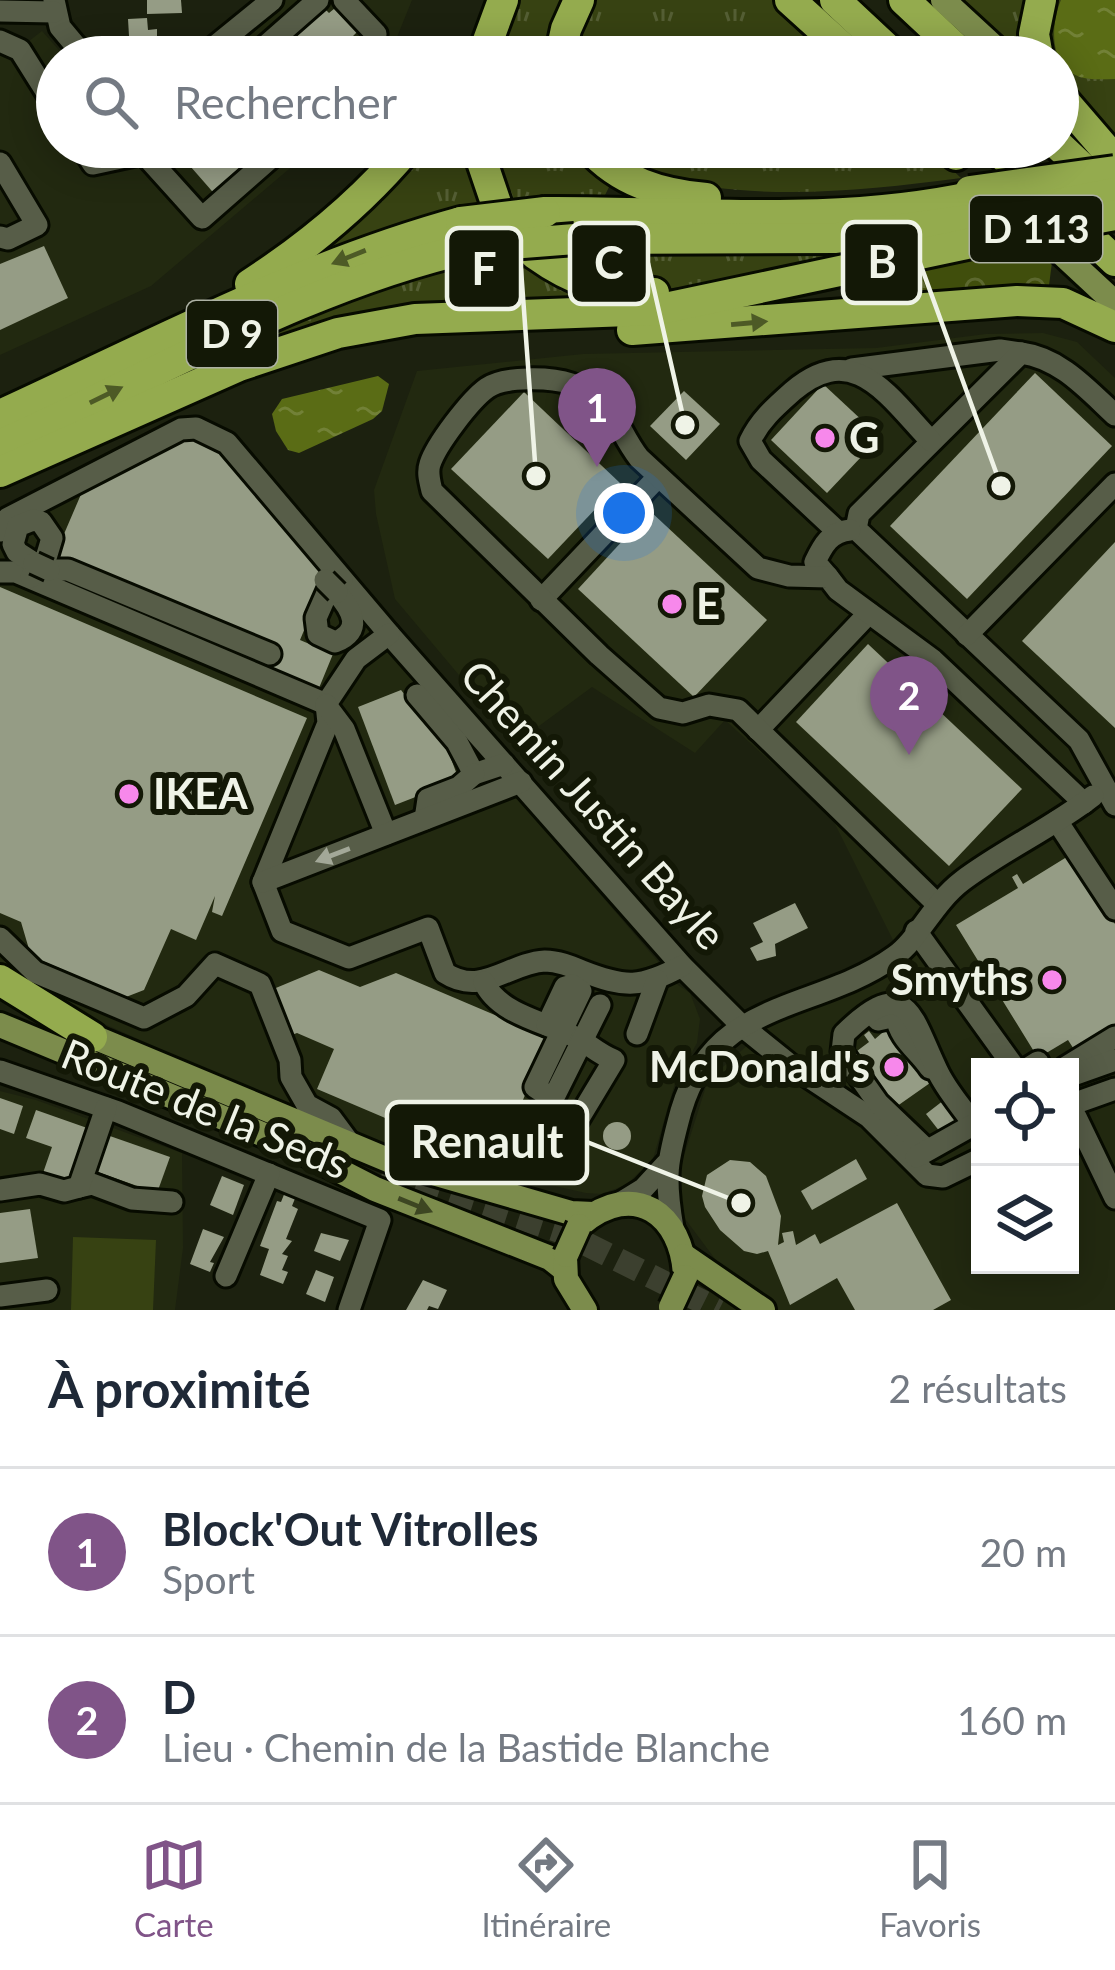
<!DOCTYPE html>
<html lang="fr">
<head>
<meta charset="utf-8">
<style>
	body { margin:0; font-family:Lato,sans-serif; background:#f6f6f7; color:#1f2937 }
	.controls { position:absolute; right:36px; bottom:36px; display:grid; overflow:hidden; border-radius:0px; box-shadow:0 6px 30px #0003 }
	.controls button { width:108px; height:108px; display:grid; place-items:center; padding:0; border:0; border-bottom:3px solid #e0e1e3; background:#fff; color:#1f2937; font:60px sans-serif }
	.you { position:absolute; left:624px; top:513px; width:42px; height:42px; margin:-30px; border:9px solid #fff; border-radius:50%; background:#1a73e8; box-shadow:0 0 0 18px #1a73e833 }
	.badge { display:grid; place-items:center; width:78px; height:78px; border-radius:50%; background:#805488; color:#fff; font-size:39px; font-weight:700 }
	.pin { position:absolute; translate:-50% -99px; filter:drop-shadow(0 3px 6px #0008) }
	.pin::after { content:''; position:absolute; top:63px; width:42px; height:36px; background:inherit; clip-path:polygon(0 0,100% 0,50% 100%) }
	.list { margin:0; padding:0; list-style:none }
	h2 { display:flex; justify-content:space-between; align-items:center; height:156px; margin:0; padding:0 48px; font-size:51px }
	h2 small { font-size:39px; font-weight:400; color:#747a83 }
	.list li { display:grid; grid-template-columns:78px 1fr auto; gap:36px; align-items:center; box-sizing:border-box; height:168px; padding:0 48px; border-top:3px solid #e0e1e3 }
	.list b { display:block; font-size:45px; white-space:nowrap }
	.list p { margin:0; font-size:39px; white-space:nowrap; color:#747a83 }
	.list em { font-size:39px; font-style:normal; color:#747a83 }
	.icon { flex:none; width:66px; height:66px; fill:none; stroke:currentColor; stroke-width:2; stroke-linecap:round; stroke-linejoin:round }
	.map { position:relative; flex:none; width:1115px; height:1310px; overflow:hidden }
	.search { position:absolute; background:#fff; box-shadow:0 6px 30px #0003; left:36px; right:36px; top:36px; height:132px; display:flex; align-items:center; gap:30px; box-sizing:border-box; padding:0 42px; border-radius:66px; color:#747a83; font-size:45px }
	.sheet { height:492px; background:#fff }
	nav { display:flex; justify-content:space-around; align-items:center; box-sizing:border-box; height:168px; border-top:3px solid #e0e1e3; background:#fff; font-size:33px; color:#747a83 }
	nav a { display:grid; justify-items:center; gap:6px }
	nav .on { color:#805488 }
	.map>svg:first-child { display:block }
	.built { fill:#222910; fill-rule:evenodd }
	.grass { fill:url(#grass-tufts) }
	.forest { fill:url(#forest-crowns) }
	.park { fill:#374212 }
	.water { fill:url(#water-ripples) }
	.building { fill:#959c85 }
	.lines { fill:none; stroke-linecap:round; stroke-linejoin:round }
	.major-tunnel { stroke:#3c402f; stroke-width:24; stroke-dasharray:24 12; stroke-linecap:butt }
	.minor-casing { stroke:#070b00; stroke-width:27 }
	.major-casing { stroke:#070b00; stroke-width:30 }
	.highway-casing { stroke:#070b00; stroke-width:36 }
	.minor { stroke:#575d48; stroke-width:21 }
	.major { stroke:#7c8c4c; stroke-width:24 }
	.highway { stroke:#94ab4e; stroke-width:30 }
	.minor-bridge-casing { stroke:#070b00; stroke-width:27; stroke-linecap:butt }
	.major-bridge-casing { stroke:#070b00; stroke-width:30; stroke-linecap:butt }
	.highway-bridge-casing { stroke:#070b00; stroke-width:36; stroke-linecap:butt }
	.minor-bridge { stroke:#575d48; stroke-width:21 }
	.major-bridge { stroke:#7c8c4c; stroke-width:24 }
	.highway-bridge { stroke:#94ab4e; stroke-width:30 }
	.oneway { fill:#4d5a26 }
	.oneway2 { fill:#a3a898 }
	.oneway3 { fill:#3d4622 }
	.poi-dot { fill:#f788eb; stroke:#131806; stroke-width:4.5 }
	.labels { text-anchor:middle; stroke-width:12; stroke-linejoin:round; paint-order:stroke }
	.shield { fill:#131806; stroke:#adb1a4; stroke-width:3 }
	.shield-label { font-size:39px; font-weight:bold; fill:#eff3e7 }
	.poi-label { font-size:42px; font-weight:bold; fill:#eff3e7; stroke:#131806; text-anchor:start }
	.street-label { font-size:42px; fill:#eff3e7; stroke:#131806 }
	.leader { fill:none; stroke:#eff3e7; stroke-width:4.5 }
	.callout-dot { fill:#eff3e7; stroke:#131806; stroke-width:4.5 }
	.callout { fill:#131806; stroke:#eff3e7; stroke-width:4.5 }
	.callout-label { font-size:45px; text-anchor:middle; font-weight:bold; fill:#eff3e7 }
</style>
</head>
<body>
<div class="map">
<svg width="1115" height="1310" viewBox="0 0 1115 1310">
	<defs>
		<pattern id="grass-tufts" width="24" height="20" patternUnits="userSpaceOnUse" patternTransform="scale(3)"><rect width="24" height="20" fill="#374212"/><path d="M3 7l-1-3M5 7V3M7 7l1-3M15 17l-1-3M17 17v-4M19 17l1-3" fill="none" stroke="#545e34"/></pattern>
		<pattern id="forest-crowns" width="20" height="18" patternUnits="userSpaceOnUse" patternTransform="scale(3)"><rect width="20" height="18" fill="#404e0c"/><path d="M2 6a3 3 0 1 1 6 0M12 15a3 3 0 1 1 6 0" fill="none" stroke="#5c682f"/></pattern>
		<pattern id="water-ripples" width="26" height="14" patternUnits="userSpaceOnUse" patternTransform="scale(3)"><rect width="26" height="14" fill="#5a6c15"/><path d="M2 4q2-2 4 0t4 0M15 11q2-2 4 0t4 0" fill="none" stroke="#728137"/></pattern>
	</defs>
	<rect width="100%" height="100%" fill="#1c210f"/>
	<!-- built -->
	<g class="built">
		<path d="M283,0H412L389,57H219Z"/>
		<path d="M42,31L65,57H57V147H315L151,286L0,355V52L11,55Z"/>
		<path d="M1043,333L1077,342L1115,378V1310H701L715,1259L680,1212L676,1181L708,1080L775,1021L894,974L904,962L832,818L725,720L695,753L592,687L516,743L395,599L376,514L374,490L417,371L583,354L876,348L986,334ZM980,1067H1070V1265H980Z"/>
		<path d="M196,422L678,985L690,993L700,1019L697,1043L675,1083L653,1159L626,1185L601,1194L586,1193L376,1146L29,990L0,968V518Z"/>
		<path d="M0,1091L36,1100L182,1153L183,1248L175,1310H0Z"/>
	</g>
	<!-- grass -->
	<g class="grass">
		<path d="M515,0H568L551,57H492Z"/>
		<path d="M593,0H772L834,57H572L574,33Z"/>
		<path d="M962,0H1031L1022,57H1021Z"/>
		<path d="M1051,0H1115V138L1058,79V57H1046Z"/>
		<path d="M419,147H466L486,209L371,233L311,259Z"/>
		<path d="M487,147H578L611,183L604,197H570L507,206Z"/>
		<path d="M609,147H928L961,178C877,189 794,198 710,187C686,185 659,183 638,171C627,165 618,155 609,147Z"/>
		<path d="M550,252L873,253C802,266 686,300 617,284C594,278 571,262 550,252Z"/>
		<path d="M518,253L582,294L575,311L232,356L230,352L305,317L436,268Z"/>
	</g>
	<!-- forest -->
	<path class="forest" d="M1029,241L1052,262L1048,293L878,303L872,277Z"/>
	<!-- park -->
	<path class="park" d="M73,1237L156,1240L153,1310H71Z"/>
	<!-- water -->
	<g class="water">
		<path d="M1061,0H1115V79C1105,79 1093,80 1084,78C1049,70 1050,26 1061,0Z"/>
		<path d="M378,376L389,384L382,411L373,419L299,453L288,450L276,431L272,414L282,399Z"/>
	</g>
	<!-- building -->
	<g class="building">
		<path d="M147,0H181L182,13L147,14Z"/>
		<path d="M340,4L361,28L351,38L366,55L363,57H264L322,6L329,13Z"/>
		<path d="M147,18L148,30L157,29V44L142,45V52L130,53L128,19Z"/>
		<path d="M198,147H276L218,198L184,159Z"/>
		<path d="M44,246L68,298L0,330V264Z"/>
		<path d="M1035,373L1112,446L967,599L890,526Z"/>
		<path d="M823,384L880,437L827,493L771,440Z"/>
		<path d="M684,391L720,424L686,460L650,426Z"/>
		<path d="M524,392L620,483L548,559L451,469Z"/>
		<path d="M187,435L221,447L327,575L300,640L333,654L319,688L285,673L283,677L46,576L85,485Z"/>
		<path d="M650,511L767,620L694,697L578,589Z"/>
		<path d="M1115,542V728L1022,641Z"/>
		<path d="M0,587L307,718L222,916L212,912L215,896L196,940L171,929L144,990L126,997L31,956L21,922L0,913Z"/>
		<path d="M868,644L1022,789L949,866L796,722Z"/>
		<path d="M401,690L447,748L459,780L395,805L358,707Z"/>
		<path d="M1070,855L1115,924V1031L1077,1054L1068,1040L1038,1058L956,925L1018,888L1012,877L1017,874L1023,884Z"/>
		<path d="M795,903L808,928L775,944L776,956L757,961L750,948L763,942L753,923Z"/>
		<path d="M319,970L360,987L396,973L549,1038L507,1138L513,1140L507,1155L501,1152L484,1160L317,1089L334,1049L297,1033L289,1036L271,990Z"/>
		<path d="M889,1027L930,1083L893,1109L853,1054L869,1042L864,1035L869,1031L875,1039Z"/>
		<path d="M0,1098L23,1106L14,1134L0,1129Z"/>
		<path d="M944,1100L958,1118L940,1132L926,1114Z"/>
		<path d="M36,1110L90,1129L71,1183L43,1173L52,1147L26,1138Z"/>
		<circle cx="617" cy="1136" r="14"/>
		<path d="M107,1135L170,1157L157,1193L95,1171Z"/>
		<path d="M856,1159L867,1179L812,1210L801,1191Z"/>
		<path d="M730,1160L750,1162L766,1176L781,1216L778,1245L784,1242L782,1233L793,1231L796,1245L815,1234L820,1244L897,1203L951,1300L933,1310H855L837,1278L790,1305L768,1251L757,1254L744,1251L720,1230L705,1207L702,1196L707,1175Z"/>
		<path d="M222,1176L244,1185L233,1215L210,1205Z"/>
		<path d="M285,1192L296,1196L292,1206L298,1209L286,1239L292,1241L282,1254L288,1256L282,1270L288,1272L283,1284L260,1275L269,1249L260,1246L277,1201L281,1202Z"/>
		<path d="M30,1209L38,1258L0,1263V1213Z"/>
		<path d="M203,1229L224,1237L210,1262L214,1263L210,1272L190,1264Z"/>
		<path d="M321,1233L349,1240L340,1261L314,1251Z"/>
		<path d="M316,1270L334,1277L325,1302L306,1294Z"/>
		<path d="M423,1280L447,1290L438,1309L429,1306L427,1310H406Z"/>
	</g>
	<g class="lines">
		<!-- major-tunnel -->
		<path class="major-tunnel" d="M382,1173L560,1231L719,1310"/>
		<!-- minor casing -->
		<g class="minor-casing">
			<g id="minor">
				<path d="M54,0L60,27L85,57"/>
				<path d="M344,0L376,34L370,57"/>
				<path d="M0,11L54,12"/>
				<path d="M0,41L20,50L57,109"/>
				<path d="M202,57L272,0"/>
				<path d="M253,57L318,0"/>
				<path d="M82,147L93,164L144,153L151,147"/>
				<path d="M138,147L202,218L283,147"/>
				<path d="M0,163L37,225L8,239L0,237"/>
				<path d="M852,369L1000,350L1021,353"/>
				<path d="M1115,415C1087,389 1060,358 1021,353L859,514L856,529L1079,740L1115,805"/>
				<path d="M0,531L8,518L181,429L196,428L227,443L389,634L682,966L742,1026L789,1064L869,1117L927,1175L943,1177L980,1159"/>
				<path d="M837,531L761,460L750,441C760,420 775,407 793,391C854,339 888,396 931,441"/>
				<path d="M49,570H68L270,654"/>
				<path d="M0,572H16L326,704L356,659L389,634"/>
				<path d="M31,577L46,558L52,538L41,522L33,520L18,526L13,544L17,552L34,563"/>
				<path d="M828,577L815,562C823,545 830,532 850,530"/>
				<path d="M337,593C352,610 364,631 335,642L318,634L316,618L331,584L342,580"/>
				<path d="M541,600L658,477"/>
				<path d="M967,635L1115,484"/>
				<path d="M417,695L457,742L474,774L504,764"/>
				<path d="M326,704L328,723L263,882L282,931L349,958L428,928L445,973C482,997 508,963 545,961C558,961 570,966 582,971C625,988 641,988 682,966"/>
				<path d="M326,705L344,729L386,834"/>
				<path d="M758,730L869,613"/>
				<path d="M425,819L428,799L459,787L474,774"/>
				<path d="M1057,821L1115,909"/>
				<path d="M263,882L521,782"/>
				<path d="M936,903L738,710L709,705L683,713L659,708L599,655L432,491C430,482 427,473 430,464C436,445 470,400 487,388C504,376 551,377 571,384C616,399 615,427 639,458L758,568L789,576L828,577L838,590L933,660L1084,803"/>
				<path d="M916,931L1014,1067"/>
				<path d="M0,938L35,972L144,1018L186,996L215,964L260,984L290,1060L291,1077L307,1105L331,1118L351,1145"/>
				<path d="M484,982C499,1016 551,1023 581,1040C592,1047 601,1055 614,1060L561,1148L548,1160L516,1147"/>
				<path d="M878,1020L896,1016C899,1039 918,1050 930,1068"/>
				<path d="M547,1025L565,987L572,985L581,991L535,1087L550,1097L555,1095L600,1005"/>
				<path d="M637,1034L657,980"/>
				<path d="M1030,1067L1038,1062"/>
				<path d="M1066,1067L1115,1037"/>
				<path d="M0,1071L118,1112L380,1220L349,1310"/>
				<path d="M1070,1076L1115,1060"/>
				<path d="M1070,1105L1115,1089"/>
				<path d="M1070,1113L1076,1117L1115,1198"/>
				<path d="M520,1129L561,1148"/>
				<path d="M926,1149L878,1103L842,1052L844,1034C908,971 912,1019 937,1070C946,1090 962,1107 974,1125"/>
				<path d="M916,1157L980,1121"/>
				<path d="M79,1187L92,1184L132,1199L172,1202"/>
				<path d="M0,1190L40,1184L64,1191L79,1187L106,1108"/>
				<path d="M617,1205L643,1189L666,1164"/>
				<path d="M673,1228C664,1175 667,1162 681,1111C715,996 816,1013 895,956C918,940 933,903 962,881C1003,850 1052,828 1093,796"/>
				<path d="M226,1276L269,1174"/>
				<path d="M0,1296L47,1290"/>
			</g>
		</g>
		<!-- major casing -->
		<g class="major-casing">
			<g id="major">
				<path d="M943,0L1005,57"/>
				<path d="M1029,223L1115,303"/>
				<path d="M0,1025L293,1147L375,1189L550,1258L564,1269"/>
				<path d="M77,1030L388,1160L571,1213L593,1214"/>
				<path d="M581,1224C634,1179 683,1214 685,1277"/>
				<path d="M684,1256L763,1310"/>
				<path d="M565,1257L566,1279L585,1310"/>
			</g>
		</g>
		<!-- highway casing -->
		<g class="highway-casing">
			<g id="highway">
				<path d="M790,0L853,57"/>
				<path d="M835,0L896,57"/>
				<path d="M904,0L965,57"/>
				<path d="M482,57L503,0"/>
				<path d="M560,57L566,29L579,0"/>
				<path d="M1038,57L1034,34L1041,0"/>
				<path d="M1058,94L1107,151"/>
				<path d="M1058,145L1106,190"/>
				<path d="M477,147L497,206"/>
				<path d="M589,147C620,182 661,194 706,198"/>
				<path d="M948,147L956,155"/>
				<path d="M994,147L1115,261"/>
				<path d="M545,212C688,211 834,227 975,196"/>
				<path d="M575,239L836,238L996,216"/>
				<path d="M535,254C574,282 607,292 654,293"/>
				<path d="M250,284C310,245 363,201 408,147"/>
				<path d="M632,330L1017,301L1063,303L1115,327"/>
				<path d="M0,415C151,346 300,266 461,222"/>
				<path d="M0,445C157,375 305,285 474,247"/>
				<path d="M0,472L239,366L338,333L415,319L656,310L1014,234"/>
				<path d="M0,980L92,1037"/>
			</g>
		</g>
		<!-- minor -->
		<use href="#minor" class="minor"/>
		<!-- major -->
		<use href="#major" class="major"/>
		<!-- highway -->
		<use href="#highway" class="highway"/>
		<!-- minor-bridge casing -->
		<g class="minor-bridge-casing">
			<g id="minor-bridge">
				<path d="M34,563L49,570"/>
				<path d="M325,580L337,592"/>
			</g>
		</g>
		<!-- major-bridge casing -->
		<g class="major-bridge-casing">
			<g id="major-bridge">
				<path d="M566,1255L579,1226"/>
				<path d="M671,1307L685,1277"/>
			</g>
		</g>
		<!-- highway-bridge casing -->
		<g class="highway-bridge-casing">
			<g id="highway-bridge">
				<path d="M970,191L1115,171"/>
				<path d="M996,216L1115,193"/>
				<path d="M461,222L545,212"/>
				<path d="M1014,234L1115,215"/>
				<path d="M474,247L575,239"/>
			</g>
		</g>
		<!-- minor-bridge -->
		<use href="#minor-bridge" class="minor-bridge"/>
		<!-- major-bridge -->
		<use href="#major-bridge" class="major-bridge"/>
		<!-- highway-bridge -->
		<use href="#highway-bridge" class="highway-bridge"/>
	</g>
	<!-- one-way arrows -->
	<defs><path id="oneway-solid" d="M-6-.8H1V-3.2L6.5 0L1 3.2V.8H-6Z" transform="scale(3)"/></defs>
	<g class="oneway">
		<use href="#oneway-solid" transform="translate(349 257) rotate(158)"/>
		<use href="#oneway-solid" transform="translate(749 323) rotate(-5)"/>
		<use href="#oneway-solid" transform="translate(106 395) rotate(-26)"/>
	</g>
	<use class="oneway2" href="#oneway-solid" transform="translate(333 855) rotate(159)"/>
	<use class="oneway3" href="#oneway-solid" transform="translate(415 1205) rotate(22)"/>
	<!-- markers -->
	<g class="poi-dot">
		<circle cx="825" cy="438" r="12"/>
		<circle cx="672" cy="604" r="12"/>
		<circle cx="129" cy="794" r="12"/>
		<circle cx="1052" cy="980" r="12"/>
		<circle cx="894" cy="1067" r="12"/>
	</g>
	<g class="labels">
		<!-- shield labels -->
		<g class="shield">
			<rect x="970" y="196" width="132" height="66" rx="9"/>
			<rect x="187" y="301" width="90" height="66" rx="9"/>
		</g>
		<g class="shield-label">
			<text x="1036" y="243">D 113</text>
			<text x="232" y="348">D 9</text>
		</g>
		<!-- poi labels -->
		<g class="poi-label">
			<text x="849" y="453">G</text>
			<text x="696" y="619">E</text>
			<text x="153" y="809">IKEA</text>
			<text x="1028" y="995" text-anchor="end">Smyths</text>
			<text x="870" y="1082" text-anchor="end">McDonald's</text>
		</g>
		<!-- street labels -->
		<g class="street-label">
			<text transform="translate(593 805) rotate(48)" y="15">Chemin Justin Bayle</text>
			<text transform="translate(205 1109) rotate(22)" y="15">Route de la Seds</text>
		</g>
	</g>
	<!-- callouts -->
	<path class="leader" d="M1001 486L920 263M685 425L648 263M536 476L521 269M741 1203L587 1142"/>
	<g class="callout-dot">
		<circle cx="1001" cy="486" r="12"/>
		<circle cx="685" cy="425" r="12"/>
		<circle cx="536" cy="476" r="12"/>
		<circle cx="741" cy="1203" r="12"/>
	</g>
	<g class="callout">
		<rect x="843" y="222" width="77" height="81" rx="12"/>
		<rect x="570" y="223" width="78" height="81" rx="12"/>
		<rect x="447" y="228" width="74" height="81" rx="12"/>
		<rect x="387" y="1102" width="200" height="81" rx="12"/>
	</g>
	<g class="callout-label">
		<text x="882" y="278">B</text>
		<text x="609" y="279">C</text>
		<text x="484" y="285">F</text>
		<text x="487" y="1158">Renault</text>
	</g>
</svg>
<div class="controls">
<button><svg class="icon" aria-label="locate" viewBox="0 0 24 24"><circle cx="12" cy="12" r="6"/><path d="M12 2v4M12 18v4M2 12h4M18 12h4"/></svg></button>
<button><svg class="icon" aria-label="layers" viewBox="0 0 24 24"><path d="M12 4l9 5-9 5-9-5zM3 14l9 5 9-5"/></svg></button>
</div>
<div class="you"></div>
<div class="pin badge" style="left:597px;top:467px">1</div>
<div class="pin badge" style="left:909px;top:755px">2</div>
<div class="search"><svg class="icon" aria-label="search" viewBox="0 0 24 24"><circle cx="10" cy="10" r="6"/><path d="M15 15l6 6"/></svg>Rechercher</div>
</div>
<section class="sheet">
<h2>À proximité<small>2 résultats</small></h2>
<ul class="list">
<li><span class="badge">1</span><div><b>Block'Out Vitrolles</b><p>Sport</p></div><em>20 m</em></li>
<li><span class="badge">2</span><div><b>D</b><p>Lieu · Chemin de la Bastide Blanche</p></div><em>160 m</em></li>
</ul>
</section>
<nav>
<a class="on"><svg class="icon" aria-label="map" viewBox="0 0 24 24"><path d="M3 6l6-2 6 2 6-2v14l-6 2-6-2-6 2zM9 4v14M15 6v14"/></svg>Carte</a>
<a><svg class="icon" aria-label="directions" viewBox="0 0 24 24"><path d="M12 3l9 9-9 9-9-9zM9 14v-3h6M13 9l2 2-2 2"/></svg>Itinéraire</a>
<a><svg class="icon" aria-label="saved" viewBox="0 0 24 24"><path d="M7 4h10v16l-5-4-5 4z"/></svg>Favoris</a>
</nav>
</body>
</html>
